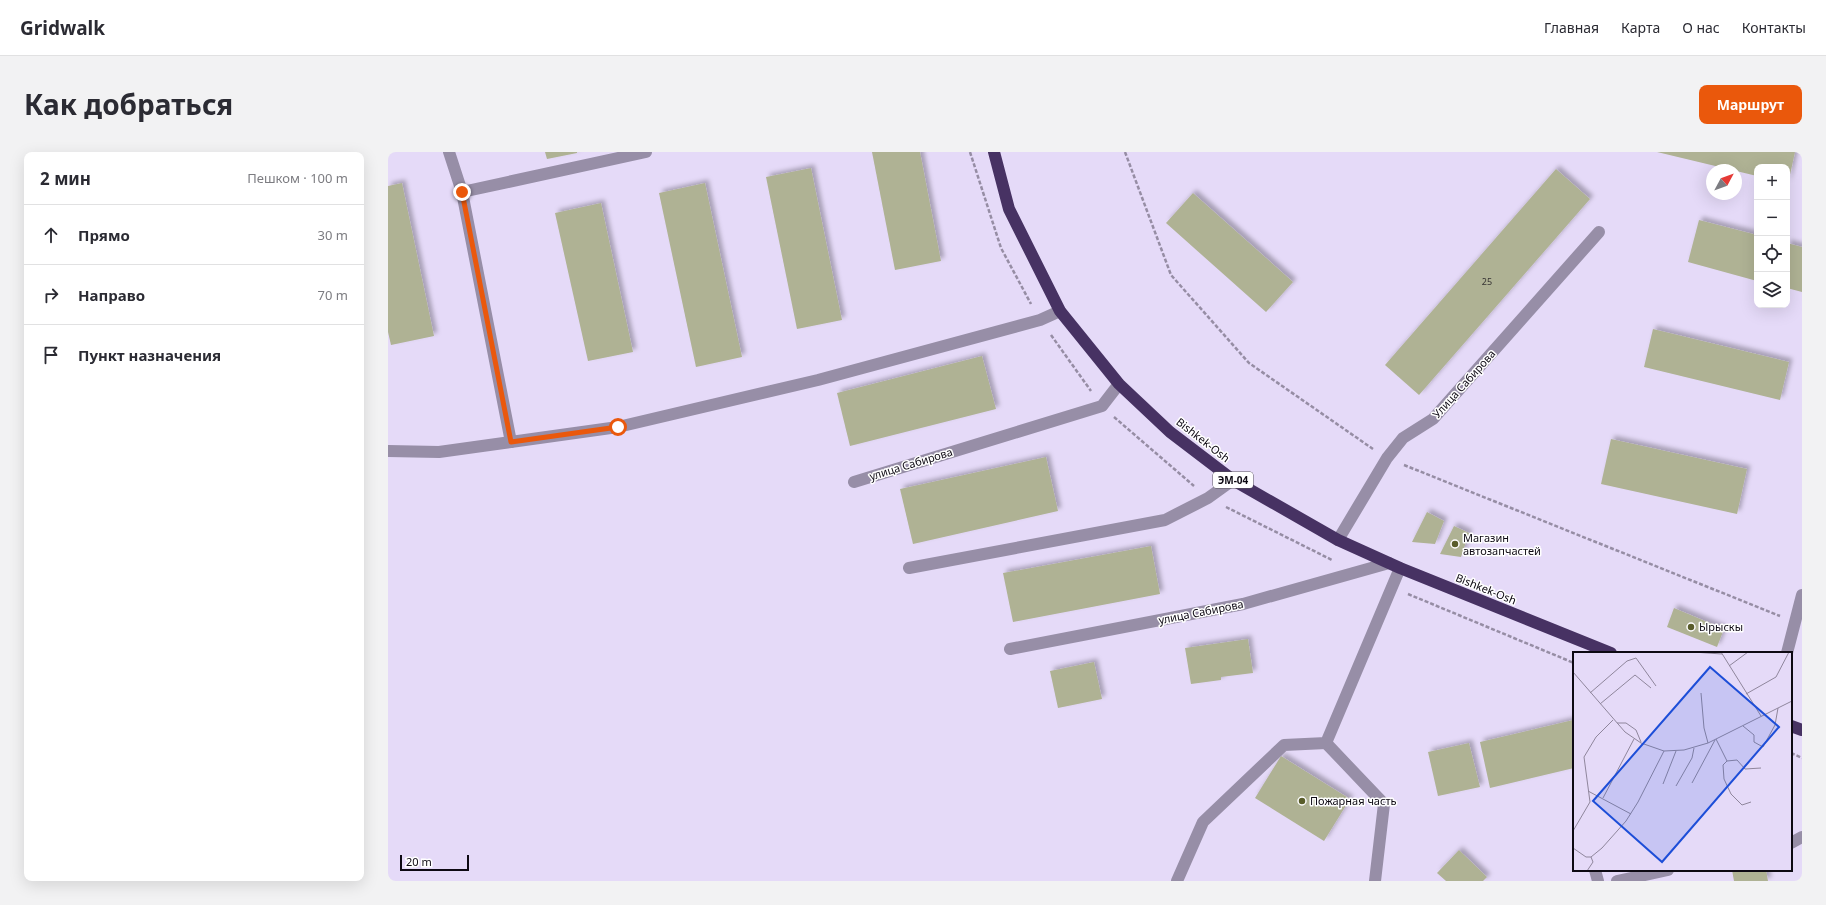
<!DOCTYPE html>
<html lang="ru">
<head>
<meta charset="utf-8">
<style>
	body { margin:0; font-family:"Noto Sans",sans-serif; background:#f2f2f3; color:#2b2b33 }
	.controls { position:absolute; right:12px; top:12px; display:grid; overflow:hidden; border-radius:8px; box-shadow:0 4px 16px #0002 }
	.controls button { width:36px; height:36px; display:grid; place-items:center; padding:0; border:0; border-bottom:1px solid #e1e1e2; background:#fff; color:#2b2b33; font:20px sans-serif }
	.compass { position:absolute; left:1318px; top:12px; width:36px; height:36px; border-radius:50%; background:#fff; box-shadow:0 4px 16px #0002; rotate:49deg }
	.scale { position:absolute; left:12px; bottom:10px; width:69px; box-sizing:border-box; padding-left:4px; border:2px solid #0d0913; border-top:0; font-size:11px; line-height:14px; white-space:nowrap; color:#0d0913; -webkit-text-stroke:3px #fff; paint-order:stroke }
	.stop { position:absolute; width:12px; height:12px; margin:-9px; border:3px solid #ea580c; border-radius:50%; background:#fff }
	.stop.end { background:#ea580c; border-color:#fff; box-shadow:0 1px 4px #0008 }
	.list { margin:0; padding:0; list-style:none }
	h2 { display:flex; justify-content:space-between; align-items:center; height:52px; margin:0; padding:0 16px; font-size:17px }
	h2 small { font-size:13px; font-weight:400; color:#7c7c81 }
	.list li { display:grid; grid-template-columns:26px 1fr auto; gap:12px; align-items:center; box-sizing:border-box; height:60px; padding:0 16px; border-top:1px solid #e1e1e2 }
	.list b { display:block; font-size:15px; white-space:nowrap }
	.list em { font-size:13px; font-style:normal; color:#7c7c81 }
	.icon { flex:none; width:22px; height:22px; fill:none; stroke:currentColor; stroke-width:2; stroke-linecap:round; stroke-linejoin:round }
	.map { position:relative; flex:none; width:1414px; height:729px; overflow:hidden; border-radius:8px }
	header { display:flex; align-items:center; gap:24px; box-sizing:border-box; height:56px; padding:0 20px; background:#fff; border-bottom:1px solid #e1e1e2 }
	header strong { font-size:19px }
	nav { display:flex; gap:22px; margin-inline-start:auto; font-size:14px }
	.intro { display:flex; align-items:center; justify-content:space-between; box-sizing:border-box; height:96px; padding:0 24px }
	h1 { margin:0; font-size:28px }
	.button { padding:10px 18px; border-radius:8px; background:#ea580c; color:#fff; font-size:14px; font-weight:700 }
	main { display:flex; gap:24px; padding:0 24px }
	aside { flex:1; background:#fff; border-radius:8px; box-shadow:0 4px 16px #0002 }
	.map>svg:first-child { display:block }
	.building { fill:#afb294; filter:url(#shadow) }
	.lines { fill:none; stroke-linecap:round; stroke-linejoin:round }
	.path { stroke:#968da4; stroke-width:2.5; stroke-dasharray:4 2; stroke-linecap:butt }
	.minor { stroke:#978ea7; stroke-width:12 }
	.highway { stroke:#473263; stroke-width:12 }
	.route { stroke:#ea580c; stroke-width:5 }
	.poi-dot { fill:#595d2a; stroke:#fff; stroke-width:1.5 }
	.labels { text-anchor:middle; stroke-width:3; stroke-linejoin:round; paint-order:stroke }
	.number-label { font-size:9px; fill:#363333 }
	.shield { fill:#fff; stroke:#56535a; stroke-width:1 }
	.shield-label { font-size:10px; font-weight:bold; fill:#0d0913 }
	.street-label { font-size:11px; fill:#0d0913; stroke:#fff }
	.poi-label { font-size:11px; fill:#0d0913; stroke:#fff; text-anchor:start }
	.inset-road { fill:none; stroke:#8f869c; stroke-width:1 }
	.view { fill:#1d4ed8; fill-opacity:0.15; stroke:#1d4ed8; stroke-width:2 }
	.inset-edge { fill:none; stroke:#0d0913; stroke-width:2 }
</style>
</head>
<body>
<header>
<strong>Gridwalk</strong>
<nav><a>Главная</a><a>Карта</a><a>О нас</a><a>Контакты</a></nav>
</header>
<div class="intro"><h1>Как добраться</h1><a class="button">Маршрут</a></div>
<main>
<aside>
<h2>2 мин<small>Пешком · 100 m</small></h2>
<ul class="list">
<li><svg class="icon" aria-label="ahead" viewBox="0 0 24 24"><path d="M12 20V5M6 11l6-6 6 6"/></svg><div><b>Прямо</b></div><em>30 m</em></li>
<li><svg class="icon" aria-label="right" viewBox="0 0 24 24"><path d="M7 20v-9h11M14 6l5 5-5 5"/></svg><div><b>Направо</b></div><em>70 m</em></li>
<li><svg class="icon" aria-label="arrive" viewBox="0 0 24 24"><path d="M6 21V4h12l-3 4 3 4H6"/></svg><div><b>Пункт назначения</b></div></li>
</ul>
</aside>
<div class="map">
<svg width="1414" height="729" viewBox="0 0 1414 729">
	<defs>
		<filter id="shadow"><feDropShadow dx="3.5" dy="-3.5" stdDeviation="2" flood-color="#0004"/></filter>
	</defs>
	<rect width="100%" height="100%" fill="#e5daf8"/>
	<!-- building -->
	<g class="building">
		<path d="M157,0H189V1L159,7Z"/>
		<path d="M484,0H532L553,109L507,118Z"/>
		<path d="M1269,0H1407L1400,32L1399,15H1369V24Z"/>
		<path d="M423,16L454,168L409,177L378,25Z"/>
		<path d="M1168,17L1202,47L1031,243L997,213Z"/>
		<path d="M14,31L46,184L3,193L0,180V34Z"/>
		<path d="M317,31L354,205L308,215L271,41Z"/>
		<path d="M805,41L905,130L878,160L778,71Z"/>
		<path d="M213,51L245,200L200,209L167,61Z"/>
		<path d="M1311,68L1369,83V129L1300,110Z"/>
		<path d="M1399,91L1414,95V140L1399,136Z"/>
		<path d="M1265,177L1401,210L1392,248L1256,215Z"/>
		<path d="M594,204L608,257L462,294L449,241Z"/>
		<path d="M1223,287L1359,317L1349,362L1213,332Z"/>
		<path d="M658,305L670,359L525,392L512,337Z"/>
		<path d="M1039,360L1056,369L1047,392L1024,390Z"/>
		<path d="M1066,374L1081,381L1073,405L1052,402Z"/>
		<path d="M763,394L772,442L625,470L615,421Z"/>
		<path d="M1286,456L1336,477L1329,495L1279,475Z"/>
		<path d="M860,487L865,521L833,525V528L803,532L797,496Z"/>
		<path d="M706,510L714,547L670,556L662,519Z"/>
		<path d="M1185,568L1186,616L1102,636L1092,590Z"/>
		<path d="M1081,591L1092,635L1050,644L1040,600Z"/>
		<path d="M893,604L962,647L936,689L867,646Z"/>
		<path d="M1071,698L1099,725L1095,729H1058L1049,721Z"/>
		<path d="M1344,718H1378L1380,729H1346Z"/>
	</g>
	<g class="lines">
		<!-- path -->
		<g class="path">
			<path d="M582,0L613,96L643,152"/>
			<path d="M737,0L783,123L861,211L985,297"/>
			<path d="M663,183L703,239"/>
			<path d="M726,265L806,334"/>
			<path d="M1016,313L1392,464"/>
			<path d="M838,355L944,408"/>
			<path d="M1020,442L1186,511"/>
			<path d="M1403,601L1414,606"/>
		</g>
		<!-- minor -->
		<g class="minor">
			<path d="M61,0L74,40L123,290"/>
			<path d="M74,40L258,0"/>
			<path d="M0,299L51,300L230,275L430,228L652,168L672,159"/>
			<path d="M466,330L714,254L731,232"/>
			<path d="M950,388L999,306L1015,286L1045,267L1211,80"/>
			<path d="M521,416L777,368L820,346L845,328"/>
			<path d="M622,497L855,452L1001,411"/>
			<path d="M1399,501L1414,443"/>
			<path d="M938,591L996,652L987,729"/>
			<path d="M1403,691L1414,685"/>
			<path d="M1207,718L1210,729"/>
			<path d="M789,729L815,670L896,593L938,591L1012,416"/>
			<path d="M1229,729L1280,718"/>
		</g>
		<!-- highway -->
		<g class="highway">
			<path d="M606,0L621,57L672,159L731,232L782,280L845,328L950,388L1012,416L1223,501"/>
			<path d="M1403,574L1414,578"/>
		</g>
	</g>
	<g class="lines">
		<!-- route -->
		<path class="route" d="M74,40L123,290L230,275"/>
	</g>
	<!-- markers -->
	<g class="poi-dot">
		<circle cx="1067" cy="392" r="4"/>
		<circle cx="1303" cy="475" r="4"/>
		<circle cx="914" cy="649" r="4"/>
	</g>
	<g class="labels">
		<!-- number labels -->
		<g class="number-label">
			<text x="1099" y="133">25</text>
		</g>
		<!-- shield labels -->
		<rect class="shield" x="825" y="320" width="40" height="16" rx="3"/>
		<g class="shield-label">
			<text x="845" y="332">ЭМ-04</text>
		</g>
		<!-- street labels -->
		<g class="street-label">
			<text transform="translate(1076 232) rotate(-48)" y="4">Улица Сабирова</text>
			<text transform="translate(815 288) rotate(38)" y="4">Bishkek-Osh</text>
			<text transform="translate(523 312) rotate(-17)" y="4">улица Сабирова</text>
			<text transform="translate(1098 437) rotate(22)" y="4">Bishkek-Osh</text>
			<text transform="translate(813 460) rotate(-11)" y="4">улица Сабирова</text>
		</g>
		<!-- poi labels -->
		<g class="poi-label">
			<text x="1075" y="390">Магазин<tspan x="1075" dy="13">автозапчастей</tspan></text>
			<text x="1311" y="479">Ырыскы</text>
			<text x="922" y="653">Пожарная часть</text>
		</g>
	</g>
	<!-- overview -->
	<g transform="translate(1185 500)">
		<rect width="219" height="219" fill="#e5daf8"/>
		<path class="inset-road" d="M120,0L149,2M148,0L188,64M156,14L175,0M0,20L52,80L68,91L91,99L111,98L135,91L219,49M17,41L54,9L63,6L83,34M128,41L131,76L135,91M173,42L203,25L216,0M27,52L62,23L78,36M44,71H53L63,78L68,90M170,74L181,83V90L190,95L202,73L205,56M143,87L154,109L150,113L151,127L158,142L169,153L178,150M154,109L164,108L172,117L188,116M119,131L142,88M90,132L103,99M103,134L119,106L121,96M15,139L58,162M30,146L61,87M0,179L17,150L11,105L23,85L40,68M0,196L13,205H18L29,196L53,169L65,150L91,99M14,219L20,210L18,205"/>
		<path class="view" d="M137,15L206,75L89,210L20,149Z"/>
		<rect width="219" height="219" class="inset-edge"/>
	</g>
</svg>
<div class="controls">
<button>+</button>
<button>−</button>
<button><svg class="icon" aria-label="locate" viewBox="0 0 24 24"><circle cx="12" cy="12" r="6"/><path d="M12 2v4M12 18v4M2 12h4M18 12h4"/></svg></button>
<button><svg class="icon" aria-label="layers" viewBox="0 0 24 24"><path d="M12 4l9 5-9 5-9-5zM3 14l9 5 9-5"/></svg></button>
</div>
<svg class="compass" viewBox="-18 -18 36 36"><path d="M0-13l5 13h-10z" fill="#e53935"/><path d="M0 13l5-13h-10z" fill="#7c7c81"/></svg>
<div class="scale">20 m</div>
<div class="stop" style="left:230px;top:275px"></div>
<div class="stop end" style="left:74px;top:40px"></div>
</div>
</main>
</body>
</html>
